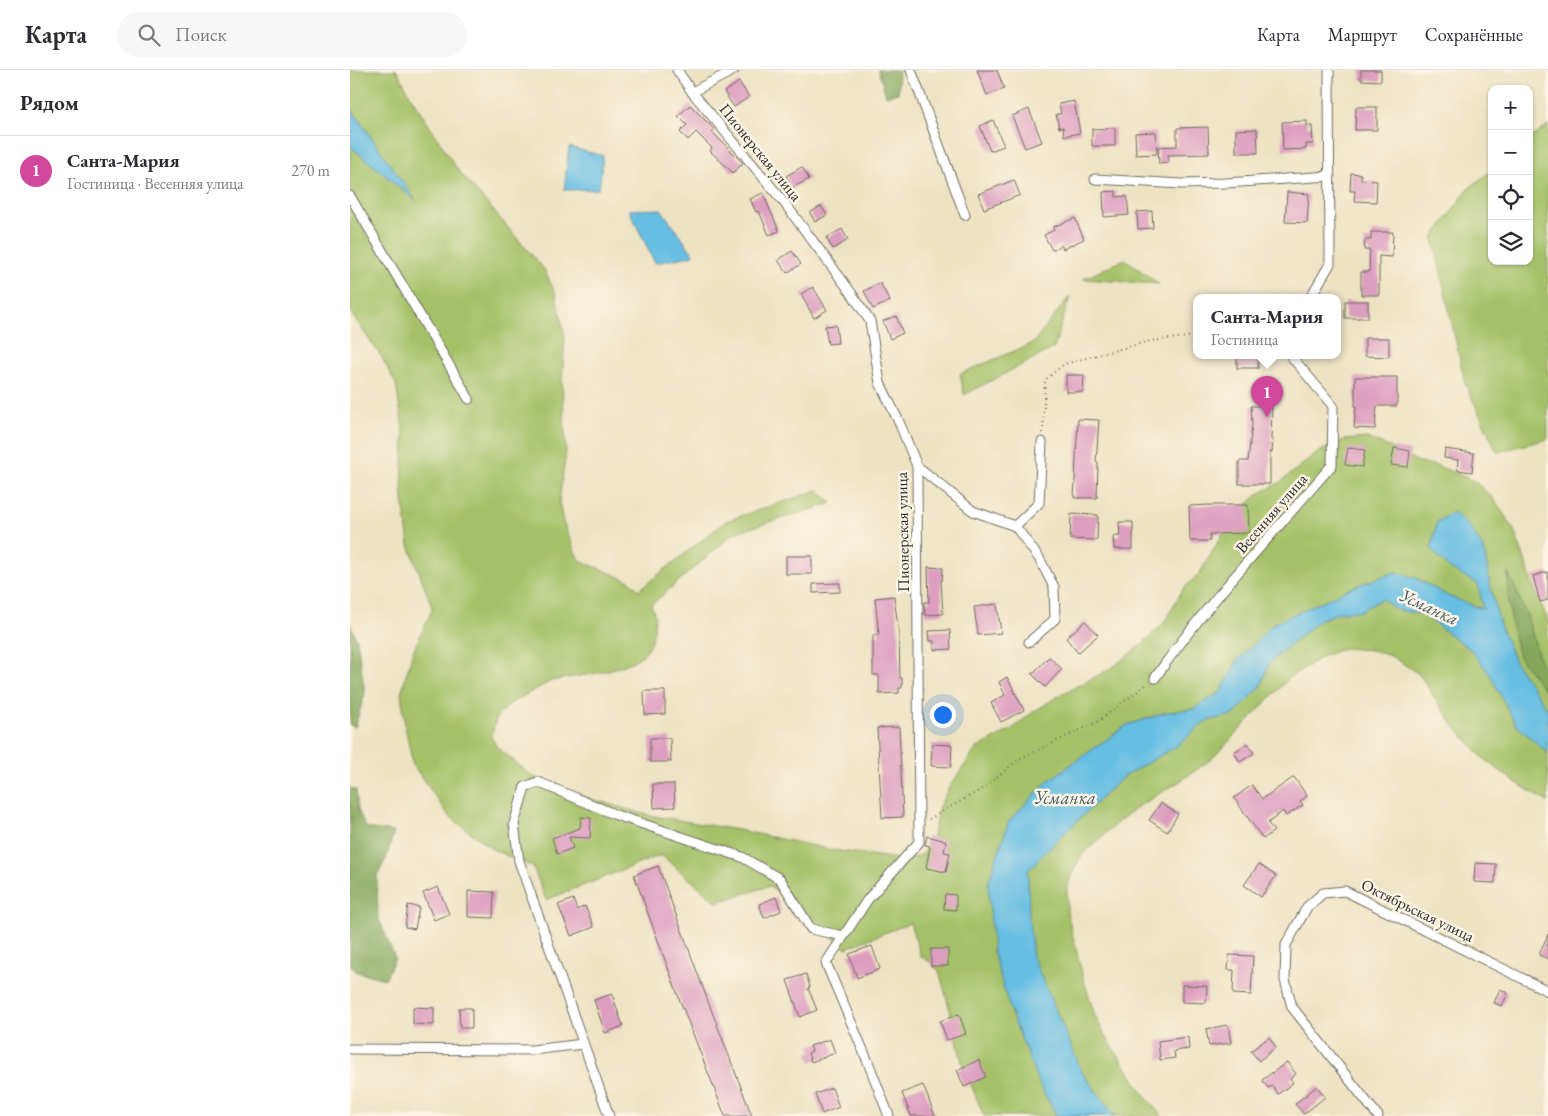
<!DOCTYPE html>
<html lang="ru">
<head>
<meta charset="utf-8">
<style>
	body { margin:0; font-family:"EB Garamond",serif; background:#f7f7f7; color:#2b2b33 }
	.controls { position:absolute; right:15px; top:15px; display:grid; overflow:hidden; border-radius:10px; box-shadow:0 1px 4px #0004 }
	.controls button { width:45px; height:45px; display:grid; place-items:center; padding:0; border:0; border-bottom:1px solid #e1e1e2; background:#fff; color:#2b2b33; font:25px sans-serif }
	.you { position:absolute; left:592px; top:644px; width:18px; height:18px; margin:-12px; border:4px solid #fff; border-radius:50%; background:#1a73e8; box-shadow:0 0 0 8px #1a73e833 }
	.badge { display:grid; place-items:center; width:32px; height:32px; border-radius:50%; background:#0b8043; color:#fff; font-size:16px; font-weight:700 }
	.pin { position:absolute; translate:-50% -41px; filter:drop-shadow(0 1px 2px #0008) }
	.pin::after { content:''; position:absolute; top:26px; width:18px; height:15px; background:inherit; clip-path:polygon(0 0,100% 0,50% 100%) }
	.popup { position:absolute; left:843px; top:224px; width:148px; height:65px; box-sizing:border-box; display:grid; place-content:center; border-radius:10px; background:#fff; filter:drop-shadow(0 1px 4px #0005); font-size:16px; white-space:nowrap; color:#7c7c81 }
	.popup b { font-size:19px; color:#2b2b33 }
	.popup::after { content:''; position:absolute; left:50%; top:100%; margin-left:-10px; border:10px solid transparent; border-top-color:#fff }
	.list { margin:0; padding:0; list-style:none }
	h2 { display:flex; justify-content:space-between; align-items:center; height:65px; margin:0; padding:0 20px; font-size:21px }
	h2 small { font-size:16px; font-weight:400; color:#7c7c81 }
	.list li { display:grid; grid-template-columns:32px 1fr auto; gap:15px; align-items:center; box-sizing:border-box; height:70px; padding:0 20px; border-top:1px solid #e1e1e2 }
	.list b { display:block; font-size:19px; white-space:nowrap }
	.list p { margin:0; font-size:16px; white-space:nowrap; color:#7c7c81 }
	.list em { font-size:16px; font-style:normal; color:#7c7c81 }
	.icon { flex:none; width:28px; height:28px; fill:none; stroke:currentColor; stroke-width:2; stroke-linecap:round; stroke-linejoin:round }
	.map { position:relative; flex:none; width:1198px; height:1046px; overflow:hidden }
	header { display:flex; align-items:center; gap:30px; box-sizing:border-box; height:70px; padding:0 25px; background:#fff; border-bottom:1px solid #e1e1e2 }
	header strong { font-size:24px }
	nav { display:flex; gap:28px; margin-inline-start:auto; font-size:18px }
	.search { width:350px; height:45px; background:#f7f7f7; display:flex; align-items:center; gap:12px; box-sizing:border-box; padding:0 18px; border-radius:28px; color:#7c7c81; font-size:19px }
	main { display:flex }
	aside { flex:1; background:#fff }
	.map>svg:first-child { display:block }
	.green { fill:#a5c167; stroke:#687649 }
	.forest { fill:#84a75c; stroke:#586944 }
	.water { fill:#66bee3; stroke:#487487 }
	.building { fill:#dd9dbf }
	.lines { fill:none; stroke-linecap:round; stroke-linejoin:round }
	.minor-casing { stroke:#6f6b60; stroke-width:11 }
	.path { stroke:#6f6b60; stroke-width:2; stroke-dasharray:1 4; stroke-linecap:butt }
	.minor { stroke:#fff; stroke-width:9 }
	.labels { text-anchor:middle; stroke-width:5; stroke-linejoin:round; paint-order:stroke }
	.street-label { font-size:16px; fill:#2b2b2b; stroke:#fcf5e5 }
	.water-label { font-size:18px; font-style:italic; fill:#3d5762; stroke:#fcf5e5 }
</style>
</head>
<body>
<header>
<strong>Карта</strong>
<div class="search"><svg class="icon" aria-label="search" viewBox="0 0 24 24"><circle cx="10" cy="10" r="6"/><path d="M15 15l6 6"/></svg>Поиск</div>
<nav><a>Карта</a><a>Маршрут</a><a>Сохранённые</a></nav>
</header>
<main>
<aside>
<h2>Рядом<small></small></h2>
<ul class="list">
<li><span class="badge" style="background:#d1479c">1</span><div><b>Санта-Мария</b><p>Гостиница · Весенняя улица</p></div><em>270 m</em></li>
</ul>
</aside>
<div class="map">
<svg width="1198" height="1046" viewBox="0 0 1198 1046">
	<rect width="100%" height="100%" fill="#fcf5e5"/>
	<filter id="ink" filterUnits="userSpaceOnUse"><feTurbulence type="fractalNoise" baseFrequency=".02" numOctaves="2"/><feDisplacementMap in="SourceGraphic" scale="10" xChannelSelector="R" yChannelSelector="G"/><feConvolveMatrix kernelMatrix="1 2 1 2 8 2 1 2 1" color-interpolation-filters="sRGB"/></filter>
	<filter id="wash" filterUnits="userSpaceOnUse"><feTurbulence type="fractalNoise" baseFrequency=".0096" numOctaves="4" result="noise"/><feDisplacementMap in="SourceGraphic" scale="20" xChannelSelector="R" yChannelSelector="G"/><feGaussianBlur stdDeviation="1.12" result="paint"/><feColorMatrix in="noise" values="0 0 0 0 0 0 0 0 0 0 0 0 0 0 0 0 0 1.4 0 .05"/><feComposite in="paint" operator="in"/></filter>
	<g filter="url(#wash)">
		<rect width="100%" height="100%" fill="#ede3c3"/>
		<!-- green -->
		<g class="green">
			<path d="M0,0H47L61,27L107,99L194,199L206,225L215,266L212,310L216,382L209,431L213,452L226,484L231,491L280,511L289,520L376,451L468,420L482,433L384,463L301,535L305,545L304,561L301,572L294,584L282,592L269,597L247,603L201,611L161,633L147,647L141,667L147,677L182,706L237,728L298,745L388,760L483,780L549,789H559L570,786L578,777L583,766L588,739L598,719L626,679L662,659L683,642L710,625L762,598L792,574L813,554L833,519L850,503L872,465L886,445L908,424L929,413L970,381L994,370L1017,368L1039,377L1069,392L1088,396L1124,411L1144,429L1163,458L1175,490L1184,519L1198,550V732L1165,712L1132,687L1102,653L1069,604L1041,586L1021,580L994,578L973,586L940,607L863,688L832,710L789,736L769,751L732,785L723,801L717,817V842L734,911L745,946L756,967L795,1026L812,1046H634L612,993L601,944L589,901L579,891L571,887L560,853L496,878L420,816L367,832L311,785L196,830L183,797L142,779L99,746L63,695L55,656L51,623L63,581L82,540V537L59,475L52,421L54,365L46,314L31,286L0,242Z"/>
			<path d="M1198,55V369L1147,382L1115,313L1083,168L1118,119L1142,100V191H1179V70Z"/>
			<path d="M775,189L809,214L733,209Z"/>
			<path d="M720,226L704,278L614,325L610,304L683,273Z"/>
		</g>
		<!-- forest -->
		<g class="forest">
			<path d="M528,0H549L548,23L536,26Z"/>
			<path d="M1158,502L1177,546L1193,601L1198,603V625L1169,587L1162,557L1158,525Z"/>
			<path d="M0,554L7,570L15,623L5,657L0,655Z"/>
			<path d="M0,718L6,720L8,740L16,758L44,762L36,789L27,806L28,847L45,888L35,909L7,902L0,894Z"/>
		</g>
		<!-- water -->
		<g class="water">
			<path d="M0,37L66,131L0,76Z"/>
			<path d="M219,77L253,86L249,119L214,120Z"/>
			<path d="M311,139L344,185L305,193L279,140Z"/>
			<path d="M1103,442L1118,455L1134,479L1140,515L1150,555L1165,592L1198,640V683L1166,655L1139,603L1121,580L1072,544L1047,540L1032,529L1010,541L991,542L969,550L920,592L911,616L884,645L856,651L827,676L773,707L695,782L678,801L679,848L683,887L733,1004L765,1046H707L689,1014L661,943L643,882L638,813L659,751L699,710L777,655L817,642L843,639L871,622L887,591L923,554L1003,517L1045,502L1066,508L1098,526L1133,539L1128,514L1100,499L1081,479L1087,452Z"/>
		</g>
		<g id="blocks">
			<!-- building -->
			<g class="building">
				<path d="M627,0H647L654,19L637,25Z"/>
				<path d="M1011,0H1031V11L1011,10Z"/>
				<path d="M389,12L399,27L384,37L374,22Z"/>
				<path d="M724,31L730,63L714,66L713,57L709,58L706,44H711L709,34Z"/>
				<path d="M340,35L364,59L362,62L393,93L383,103L360,81L362,78L346,62L338,70L330,62L337,55L328,46Z"/>
				<path d="M1006,37H1027V60H1005Z"/>
				<path d="M679,39L692,72L675,78L662,46Z"/>
				<path d="M643,50L654,76L640,81L630,56Z"/>
				<path d="M957,51V56H962L963,74H956V79L933,80L932,52Z"/>
				<path d="M858,57L859,84L818,85V93L809,94L808,77L827,76V58Z"/>
				<path d="M765,58V76H742V59Z"/>
				<path d="M907,59L908,83H886V60Z"/>
				<path d="M806,62L807,84L786,85L785,63Z"/>
				<path d="M452,97L459,109L442,118L436,106Z"/>
				<path d="M1001,103L1011,104V110L1027,111L1026,132L1004,131L1005,121H1000Z"/>
				<path d="M664,110L670,125L634,139L628,124Z"/>
				<path d="M766,121V127L777,126L779,145L754,147L753,122Z"/>
				<path d="M937,122L959,124L957,153L935,152Z"/>
				<path d="M413,123L429,161L419,165L409,141L406,142L400,129Z"/>
				<path d="M471,136L477,145L465,152L460,143Z"/>
				<path d="M802,141L803,158L788,159L787,142Z"/>
				<path d="M725,148L734,169L713,179L711,175L702,180L694,165L704,160L703,157Z"/>
				<path d="M492,159L498,170L483,179L476,168Z"/>
				<path d="M1021,162H1043L1042,187L1029,186V225H1011V202H1019L1020,180H1014L1015,170H1021Z"/>
				<path d="M442,181L451,194L437,203L428,190Z"/>
				<path d="M530,213L540,231L523,239L514,221Z"/>
				<path d="M463,217L477,240L464,248L451,224Z"/>
				<rect x="995" y="231" width="23" height="17"/>
				<path d="M546,246L553,263L540,269L533,251Z"/>
				<path d="M486,255L488,273L478,274L475,256Z"/>
				<path d="M1015,268H1039V287L1015,286Z"/>
				<rect x="887" y="286" width="21" height="12"/>
				<path d="M716,305H734L733,322H716Z"/>
				<path d="M1005,307H1047V336H1027L1025,359L1004,358L1006,336H1005Z"/>
				<path d="M901,336H922L921,370H923L922,382H920V414H889V391H898L902,354Z"/>
				<path d="M728,349L749,350L746,392H748L747,428H724Z"/>
				<path d="M998,378L1015,380L1012,397L995,395Z"/>
				<path d="M1044,378L1060,381L1058,397L1041,395Z"/>
				<path d="M1095,379L1124,383L1122,402L1107,400L1108,390L1094,388Z"/>
				<path d="M860,435H898L899,463L860,464V471H840L839,436Z"/>
				<path d="M721,444L748,445L747,470L720,469Z"/>
				<path d="M769,452H783V479H764L763,466H770Z"/>
				<rect x="436" y="486" width="26" height="18"/>
				<path d="M578,497L593,498L592,511H591L593,544L575,545L574,532H579Z"/>
				<path d="M1198,502V530L1190,532L1183,506Z"/>
				<path d="M490,513V522L463,523V514Z"/>
				<path d="M544,526L549,565L550,608H552V618H549V623L529,624V605H523V565H529L525,528Z"/>
				<path d="M647,534L651,563L628,565L624,537Z"/>
				<path d="M735,551L748,565L728,583L716,568Z"/>
				<path d="M600,560L601,579L584,580V571H580L579,561Z"/>
				<path d="M699,587L712,599L695,617L682,604Z"/>
				<path d="M657,607L674,640L651,652L641,633L655,625L649,612Z"/>
				<path d="M294,621H315V644L295,645Z"/>
				<path d="M549,657L553,747L532,748L527,658Z"/>
				<path d="M300,668H320L321,692H300Z"/>
				<path d="M898,673L904,683L890,692L884,682Z"/>
				<path d="M582,674L602,675L601,697L581,696Z"/>
				<path d="M944,707L957,726L950,731L953,735L936,746L933,741L918,753L924,761L913,769L884,728L902,715L912,729Z"/>
				<path d="M303,714H324L325,737L304,738Z"/>
				<path d="M811,733L828,744L817,762L799,750Z"/>
				<path d="M231,747L241,748L240,768L219,767L223,778L207,784L202,768L230,758Z"/>
				<path d="M577,766L596,771L594,782L600,783L596,802L576,798L580,776L575,775Z"/>
				<path d="M1125,793L1146,794L1145,813L1124,812Z"/>
				<path d="M909,794L926,806L911,827L894,815Z"/>
				<path d="M308,796L356,926L402,1046H375L329,928L284,805Z"/>
				<path d="M88,817L99,844L84,850L73,823Z"/>
				<path d="M118,821L144,822L143,848L118,847Z"/>
				<path d="M595,824L606,825V840L594,839Z"/>
				<path d="M426,827L431,841L414,848L409,834Z"/>
				<path d="M223,829L227,840L235,836L244,857L221,866L208,835Z"/>
				<path d="M58,835L69,837L65,859L55,857Z"/>
				<path d="M1198,864V889L1189,885Z"/>
				<path d="M522,876L530,899L507,908L499,884Z"/>
				<rect x="581" y="879" width="17" height="17"/>
				<path d="M879,885L903,886L901,925L883,924L884,900H878Z"/>
				<path d="M456,904L460,917L458,918L467,940L450,947L437,910Z"/>
				<path d="M832,915L857,916L856,933L832,932Z"/>
				<path d="M1150,919L1158,923L1152,936L1144,933Z"/>
				<path d="M262,924L273,956L255,963L244,930Z"/>
				<path d="M63,937L84,938V955L63,954Z"/>
				<path d="M109,938H122V958H110Z"/>
				<path d="M609,944L616,964L597,970L590,951Z"/>
				<path d="M878,955L881,973L859,976L856,959Z"/>
				<path d="M838,967L839,979L824,981L825,988L810,990L808,971Z"/>
				<path d="M919,967L926,977L909,991L901,981Z"/>
				<path d="M480,969L485,983L461,992L458,983L462,981L460,976Z"/>
				<path d="M629,990L636,1007L614,1017L607,1000Z"/>
				<path d="M937,992L946,1004L940,1009L943,1013L928,1024L922,1016L918,1018L912,1010Z"/>
				<path d="M573,1015L585,1046H561L552,1023Z"/>
				<path d="M967,1016L975,1027L954,1044L945,1034Z"/>
				<path d="M482,1018L489,1037L472,1044L465,1024Z"/>
			</g>
		</g>
	</g>
	<g filter="url(#ink)">
		<use href="#blocks" fill-opacity="0" stroke="#6f6b60" stroke-width="1"/>
		<g class="lines">
			<!-- minor casing -->
			<g class="minor-casing">
				<g id="minor">
					<path d="M327,0L342,22L433,131L500,221L520,251L530,313L549,352L567,396L569,772L518,829L476,893L518,992L539,1046"/>
					<path d="M561,0L615,145"/>
					<path d="M342,22L384,0"/>
					<path d="M745,109L831,114L876,113L980,106"/>
					<path d="M0,126L119,329"/>
					<path d="M960,228L980,194L979,0"/>
					<path d="M567,396L623,441L665,456L689,488L704,517L705,549L679,572"/>
					<path d="M665,456L689,433L692,372"/>
					<path d="M805,608C857,533 922,465 982,395L983,336L941,286"/>
					<path d="M0,979L182,980L233,974"/>
					<path d="M259,1046L169,791L164,754L175,717L188,712L266,745L392,787L430,809L461,859L493,866"/>
					<path d="M1028,1046L942,937L935,910L936,875L957,837L973,823L995,821L1198,921"/>
				</g>
			</g>
			<!-- path -->
			<g class="path">
				<path d="M693,363L695,310L714,294L800,271L847,266"/>
				<path d="M579,749L634,718L669,689L747,652L797,614"/>
			</g>
			<!-- minor -->
			<use href="#minor" class="minor"/>
		</g>
	</g>
	<g class="labels">
		<!-- street labels -->
		<g class="street-label">
			<text transform="translate(411 82) rotate(51)" y="6">Пионерская улица</text>
			<text transform="translate(921 443) rotate(-49)" y="6">Весенняя улица</text>
			<text transform="translate(552 462) rotate(-91)" y="6">Пионерская улица</text>
			<text transform="translate(1068 840) rotate(26)" y="6">Октябрьская улица</text>
		</g>
		<!-- water labels -->
		<g class="water-label">
			<text transform="translate(1079 537) rotate(25)" y="6">Усманка</text>
			<text x="715" y="734">Усманка</text>
		</g>
	</g>
</svg>
<div class="controls">
<button>+</button>
<button>−</button>
<button><svg class="icon" aria-label="locate" viewBox="0 0 24 24"><circle cx="12" cy="12" r="6"/><path d="M12 2v4M12 18v4M2 12h4M18 12h4"/></svg></button>
<button><svg class="icon" aria-label="layers" viewBox="0 0 24 24"><path d="M12 4l9 5-9 5-9-5zM3 14l9 5 9-5"/></svg></button>
</div>
<div class="you"></div>
<div class="pin badge" style="left:917px;top:347px;background:#d1479c">1</div>
<div class="popup"><b>Санта-Мария</b>Гостиница</div>
</div>
</main>
</body>
</html>
